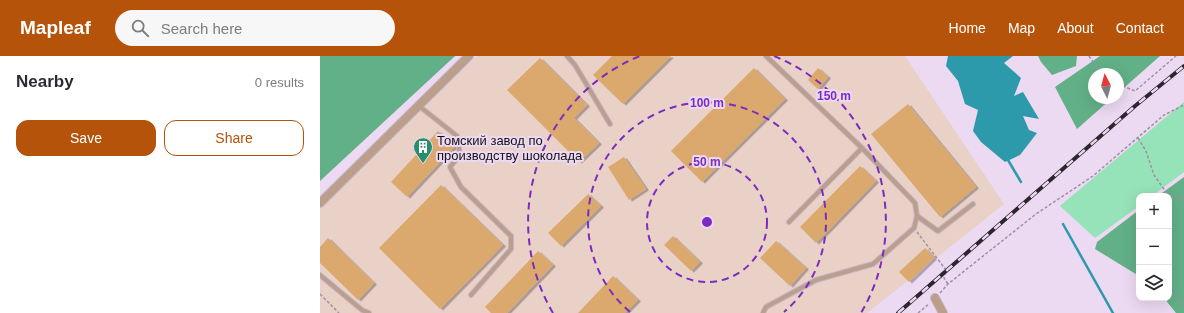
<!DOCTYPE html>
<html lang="en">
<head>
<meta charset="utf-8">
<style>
	body { margin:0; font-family:Helvetica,sans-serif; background:#f7f7f7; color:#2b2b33 }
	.controls { position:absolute; right:12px; bottom:12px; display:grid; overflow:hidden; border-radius:8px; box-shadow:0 4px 16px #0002 }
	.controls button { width:36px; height:36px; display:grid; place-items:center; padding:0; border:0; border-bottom:1px solid #e1e1e2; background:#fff; color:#2b2b33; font:20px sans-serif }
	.compass { position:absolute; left:768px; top:12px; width:36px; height:36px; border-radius:50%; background:#fff; box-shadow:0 4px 16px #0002; rotate:354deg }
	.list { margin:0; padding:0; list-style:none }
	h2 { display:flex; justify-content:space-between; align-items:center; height:52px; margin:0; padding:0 16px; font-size:17px }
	h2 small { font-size:13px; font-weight:400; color:#7c7c81 }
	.actions { display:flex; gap:8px; padding:12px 16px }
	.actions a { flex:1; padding:9px 0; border:1px solid #b45309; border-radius:12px; text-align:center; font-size:14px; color:#b45309 }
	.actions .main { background:#b45309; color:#fff }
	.icon { flex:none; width:22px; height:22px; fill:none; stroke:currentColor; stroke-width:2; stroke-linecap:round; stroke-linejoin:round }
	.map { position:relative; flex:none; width:864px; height:257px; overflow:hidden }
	header { display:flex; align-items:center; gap:24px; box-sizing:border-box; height:56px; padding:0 20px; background:#b45309; color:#fff }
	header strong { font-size:19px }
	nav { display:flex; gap:22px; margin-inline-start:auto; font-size:14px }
	.search { width:280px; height:36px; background:#f7f7f7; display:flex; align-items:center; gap:10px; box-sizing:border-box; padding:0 14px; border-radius:22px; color:#7c7c81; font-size:15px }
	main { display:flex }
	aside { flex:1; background:#fff }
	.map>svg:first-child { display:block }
	.industrial { fill:#e9d1c7 }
	.green { fill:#96e2b9 }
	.forest { fill:#62b088 }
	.water { fill:#2d9aab }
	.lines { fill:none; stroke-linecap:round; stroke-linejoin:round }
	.stream { stroke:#2d9aab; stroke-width:2.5 }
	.building { fill:#dba96d; filter:url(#shadow) }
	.service-casing { stroke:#c5b5cb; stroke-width:6 }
	.minor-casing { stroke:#c5b5cb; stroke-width:10 }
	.path { stroke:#9f90a3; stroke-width:1.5; stroke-dasharray:3 2; stroke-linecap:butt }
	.service { stroke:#bb9f8a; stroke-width:4 }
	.minor { stroke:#bb9f8a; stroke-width:8 }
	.rail-casing { stroke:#2d252f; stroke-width:4 }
	.rail { stroke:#ecd9f2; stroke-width:2.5; stroke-dasharray:8; stroke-linecap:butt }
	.ring { fill:none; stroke:#7b2cbf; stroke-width:2; stroke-dasharray:7 5 }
	.labels { text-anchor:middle; stroke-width:4; stroke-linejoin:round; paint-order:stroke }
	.poi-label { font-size:13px; fill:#161018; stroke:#ecd9f2; text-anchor:start }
	.centre { fill:#7b2cbf; stroke:#ecd9f2; stroke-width:2 }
	.ring-label { font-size:12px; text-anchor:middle; font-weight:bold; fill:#7b2cbf; stroke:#ecd9f2; stroke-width:4; stroke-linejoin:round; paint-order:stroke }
</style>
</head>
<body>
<header>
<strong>Mapleaf</strong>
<div class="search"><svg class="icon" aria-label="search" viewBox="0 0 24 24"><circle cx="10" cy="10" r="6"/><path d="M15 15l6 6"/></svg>Search here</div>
<nav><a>Home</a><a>Map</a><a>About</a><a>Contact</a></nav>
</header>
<main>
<aside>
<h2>Nearby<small>0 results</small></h2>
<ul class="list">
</ul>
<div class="actions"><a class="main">Save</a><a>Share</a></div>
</aside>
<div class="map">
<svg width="864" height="257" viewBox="0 0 864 257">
	<defs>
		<filter id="shadow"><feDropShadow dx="3" dy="1.5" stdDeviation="0" flood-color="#0004"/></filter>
	</defs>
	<rect width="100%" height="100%" fill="#ecd9f2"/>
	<!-- industrial -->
	<path class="industrial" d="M157,0H585L684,148L547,257H0V148Z"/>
	<!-- green -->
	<path class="green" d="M864,46V116L832,140H819V150L775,182L740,150Z"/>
	<!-- forest -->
	<g class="forest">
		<path d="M0,0H135L0,125Z"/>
		<path d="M718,0H757L756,10L732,19L721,6Z"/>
		<path d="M780,0H840L798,37V18H774V42H792L757,73L735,31Z"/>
		<path d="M864,121V257H856L844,242H849V140H838Z"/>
		<path d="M819,154V220L775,193L777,186Z"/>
	</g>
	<!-- water -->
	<path class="water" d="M628,0H693L684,7L701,22L694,40L703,36L719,63L703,60L709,74L717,77L700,99L685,106L661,86L653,75L658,54L645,48L638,25L626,10Z"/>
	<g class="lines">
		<!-- stream -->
		<g class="stream">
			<path d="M688,104L701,126"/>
			<path d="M743,168L793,257"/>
		</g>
	</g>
	<!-- building -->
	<g class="building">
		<path d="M292,0H351L303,48L273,19Z"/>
		<path d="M220,2L267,49L254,62L279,87L259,106L187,34Z"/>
		<path d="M434,12L465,43L382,126L351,95Z"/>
		<path d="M498,12L508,21L498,33L488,24Z"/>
		<path d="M588,48L656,131L620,161L551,78Z"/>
		<path d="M118,75L135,90L87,141L71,126Z"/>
		<path d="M304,101L326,133L309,144L288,111Z"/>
		<path d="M540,110L556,125L496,187L480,171Z"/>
		<path d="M121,129L183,189L120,253L59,192Z"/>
		<path d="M268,138L281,150L241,190L228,177Z"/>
		<path d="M353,180L380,206L371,215L344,189Z"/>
		<path d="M8,182L54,227L38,244L0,207V191Z"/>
		<path d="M456,185L486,212L470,230L440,202Z"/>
		<path d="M605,192L614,202L589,226L579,216Z"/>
		<path d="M218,195L233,209L187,257H171L165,251Z"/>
		<path d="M293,220L318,244L305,257H258Z"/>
	</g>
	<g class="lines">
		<!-- service casing -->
		<g class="service-casing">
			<g id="service">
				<path d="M247,0L255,9L290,68"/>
				<path d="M99,50L137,80L140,99L130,111L141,131L191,180V193L151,239"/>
				<path d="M597,160L618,175L653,148"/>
				<path d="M469,166L542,92"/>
				<path d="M0,219L42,254L49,257"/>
				<path d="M443,257L446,251L496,224L553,208L594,172L597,160L595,147L542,92L446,0"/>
			</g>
		</g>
		<!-- minor casing -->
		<g class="minor-casing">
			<g id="minor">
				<path d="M0,147L149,0"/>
				<path d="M615,242L623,257"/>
			</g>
		</g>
		<!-- path -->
		<g class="path">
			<path d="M769,0L781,18"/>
			<path d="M798,28L815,35L856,0"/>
			<path d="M818,82L826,95L834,119L848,139L864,143"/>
			<path d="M597,176L626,214L624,222L628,228"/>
			<path d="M849,232L864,249"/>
			<path d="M620,237L628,228L716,158L773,120L844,59L864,49"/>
			<path d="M0,238L19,257"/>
			<path d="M598,257L609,248"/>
		</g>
		<!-- service -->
		<use href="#service" class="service"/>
		<!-- minor -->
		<use href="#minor" class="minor"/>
		<!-- rail casing -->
		<g class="rail-casing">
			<path id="rail" d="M578,257L815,50L864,10"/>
		</g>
		<!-- rail -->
		<use href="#rail" class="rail"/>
	</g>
	<!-- distance rings -->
	<g class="ring">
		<circle cx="387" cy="166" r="60"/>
		<path d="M310 256A119 119 0 1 1 464 256"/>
		<path d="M233 257A179 179 0 0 1 320 0M454 0A179 179 0 0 1 541 257"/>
	</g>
	<!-- icons -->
	<defs>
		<g id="building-pin" transform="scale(1)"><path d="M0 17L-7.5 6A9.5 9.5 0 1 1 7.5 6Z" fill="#278e6b" stroke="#ecd9f2"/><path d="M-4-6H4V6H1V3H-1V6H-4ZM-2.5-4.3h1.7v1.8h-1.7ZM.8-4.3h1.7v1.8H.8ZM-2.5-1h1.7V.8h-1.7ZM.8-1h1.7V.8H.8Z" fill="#fff"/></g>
	</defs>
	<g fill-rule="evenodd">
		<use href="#building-pin" x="103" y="91"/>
	</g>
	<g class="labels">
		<!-- poi labels -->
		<g class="poi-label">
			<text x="117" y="89">Томский завод по<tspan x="117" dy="15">производству шоколада</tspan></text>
		</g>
	</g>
	<circle cx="387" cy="166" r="6" class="centre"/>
	<g class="ring-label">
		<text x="514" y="44">150 m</text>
		<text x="387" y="51">100 m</text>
		<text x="387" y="110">50 m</text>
	</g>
</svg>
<div class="controls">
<button>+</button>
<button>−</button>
<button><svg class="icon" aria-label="layers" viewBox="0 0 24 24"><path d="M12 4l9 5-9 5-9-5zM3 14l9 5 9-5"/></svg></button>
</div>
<svg class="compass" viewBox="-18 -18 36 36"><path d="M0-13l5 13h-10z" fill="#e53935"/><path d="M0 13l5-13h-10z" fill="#7c7c81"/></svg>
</div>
</main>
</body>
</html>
